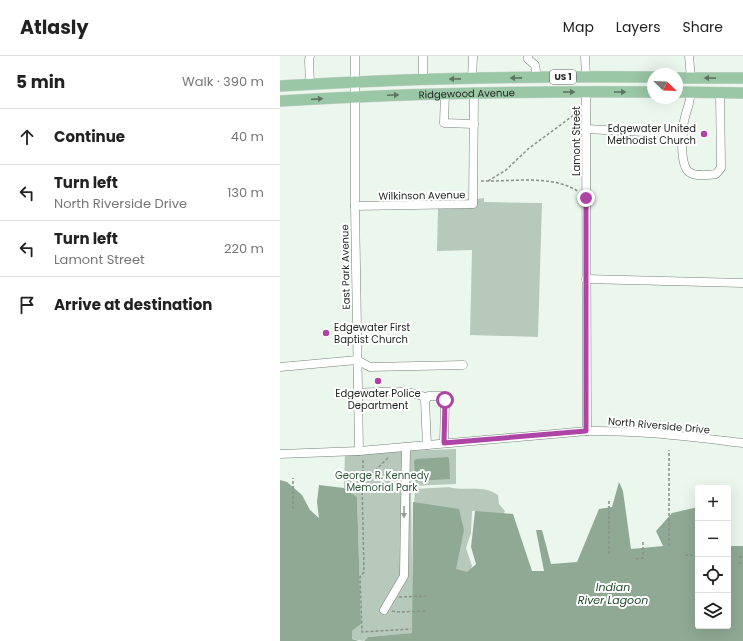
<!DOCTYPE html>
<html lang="en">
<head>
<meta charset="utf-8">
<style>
	body { margin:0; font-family:Poppins,sans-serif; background:#f6f6f6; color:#222 }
	.controls { position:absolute; right:12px; bottom:12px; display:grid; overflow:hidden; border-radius:4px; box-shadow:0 4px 16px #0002 }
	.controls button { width:36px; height:36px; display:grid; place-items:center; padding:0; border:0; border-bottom:1px solid #e0e0e0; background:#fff; color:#222; font:20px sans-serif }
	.compass { position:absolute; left:367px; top:12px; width:36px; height:36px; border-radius:50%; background:#fff; box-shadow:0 4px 16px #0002; rotate:113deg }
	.stop { position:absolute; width:12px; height:12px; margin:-9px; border:3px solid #ae44a5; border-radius:50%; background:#fff }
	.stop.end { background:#ae44a5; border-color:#fff; box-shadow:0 1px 4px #0008 }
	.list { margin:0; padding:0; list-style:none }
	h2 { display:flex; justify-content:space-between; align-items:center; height:52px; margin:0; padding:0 16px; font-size:17px }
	h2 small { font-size:13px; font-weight:400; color:#767676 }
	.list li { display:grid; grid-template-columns:26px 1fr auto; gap:12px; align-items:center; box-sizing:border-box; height:56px; padding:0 16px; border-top:1px solid #e0e0e0 }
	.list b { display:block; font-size:15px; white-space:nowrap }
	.list p { margin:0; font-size:13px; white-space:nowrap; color:#767676 }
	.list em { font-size:13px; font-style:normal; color:#767676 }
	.icon { flex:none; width:22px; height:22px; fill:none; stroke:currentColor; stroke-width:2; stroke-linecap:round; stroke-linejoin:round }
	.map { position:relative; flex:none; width:463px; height:585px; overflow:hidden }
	header { display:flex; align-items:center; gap:24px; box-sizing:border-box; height:56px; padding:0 20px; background:#fff; border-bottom:1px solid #e0e0e0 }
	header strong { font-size:19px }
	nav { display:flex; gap:22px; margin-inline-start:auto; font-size:14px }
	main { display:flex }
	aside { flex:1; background:#fff }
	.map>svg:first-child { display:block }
	.green { fill:#b7c9ba }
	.water { fill:#8fa994 }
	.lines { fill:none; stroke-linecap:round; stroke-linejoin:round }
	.minor-casing { stroke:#768178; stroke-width:9 }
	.major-casing { stroke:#d2d3d2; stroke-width:12 }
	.path { stroke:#88918a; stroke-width:1.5; stroke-dasharray:3 2; stroke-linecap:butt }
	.minor { stroke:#fff; stroke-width:8 }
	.major { stroke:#9ac7a6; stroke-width:11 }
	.oneway { fill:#5c7462 }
	.oneway2 { fill:#999c9a }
	.route { stroke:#ae44a5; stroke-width:5 }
	.poi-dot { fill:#ae44a5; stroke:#fff; stroke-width:1.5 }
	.labels { text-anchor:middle; stroke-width:4; stroke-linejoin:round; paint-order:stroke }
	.shield { fill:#fff; stroke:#616462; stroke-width:1 }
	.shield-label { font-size:9px; font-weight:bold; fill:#1d221e }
	.street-label { font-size:10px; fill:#1d221e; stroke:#fff }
	.poi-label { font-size:10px; fill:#1d221e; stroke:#fff; text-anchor:end }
	.park-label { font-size:10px; fill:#2d5839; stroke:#fff }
	.water-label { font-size:11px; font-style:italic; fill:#204b2c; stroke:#fff }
</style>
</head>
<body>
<header>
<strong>Atlasly</strong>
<nav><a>Map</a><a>Layers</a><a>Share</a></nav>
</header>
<main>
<aside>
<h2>5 min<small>Walk · 390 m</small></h2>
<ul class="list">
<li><svg class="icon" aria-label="ahead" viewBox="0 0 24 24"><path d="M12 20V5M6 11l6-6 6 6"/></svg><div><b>Continue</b></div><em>40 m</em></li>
<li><svg class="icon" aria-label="left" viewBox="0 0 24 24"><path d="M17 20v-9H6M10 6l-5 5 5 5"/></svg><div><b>Turn left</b><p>North Riverside Drive</p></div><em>130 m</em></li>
<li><svg class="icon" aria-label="left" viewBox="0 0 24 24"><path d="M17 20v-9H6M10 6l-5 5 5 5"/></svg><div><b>Turn left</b><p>Lamont Street</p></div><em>220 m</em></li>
<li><svg class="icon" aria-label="arrive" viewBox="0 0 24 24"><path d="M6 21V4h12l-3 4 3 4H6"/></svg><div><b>Arrive at destination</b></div></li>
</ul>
</aside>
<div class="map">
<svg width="463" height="585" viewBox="0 0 463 585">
	<rect width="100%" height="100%" fill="#ebf7ed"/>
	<!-- green -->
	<g class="green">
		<path d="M204,142V146L262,147L258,281L190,279L192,194L157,195L158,153L193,152L197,149V143Z"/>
		<path d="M176,393V428L131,430L133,577L88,581L83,585L72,583V575L81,568L77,441L64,432L65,397Z"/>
		<path d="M169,431C185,436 203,428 218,439L219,448L225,455L223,459L199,460L196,455H192L191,477L186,492L192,510L190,515L177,519L134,450L135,433Z"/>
	</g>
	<!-- water -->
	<g class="water">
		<path d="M168,401L169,403L170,423L135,425L134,423L135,419L134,405L136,403Z"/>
		<path d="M0,424L7,426L22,439L30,454L39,462L37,446L39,429L64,432L77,441L81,568L72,575V583L79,585H0Z"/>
		<path d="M339,426L343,435L351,493L383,490L376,475L392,457L418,451V570H448V490H463V585H84L88,581L132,577L133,446L179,453L184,474L176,513L187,516L196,508L191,491L195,455L233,458L252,515H264L256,474H262L271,508L297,506L319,453L332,451Z"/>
	</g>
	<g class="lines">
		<!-- minor casing -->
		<g class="minor-casing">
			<g id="minor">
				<path d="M30,0L29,4L30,28"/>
				<path d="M75,0V150L79,395"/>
				<path d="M143,0V23"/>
				<path d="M248,0V3L255,9L257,21"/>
				<path d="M305,0L306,21"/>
				<path d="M409,0L411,22"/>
				<path d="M192,23L193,0"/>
				<path d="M306,36L307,375"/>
				<path d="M165,37L164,67L194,68"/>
				<path d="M410,37C411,46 407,52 405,61C402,72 399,108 409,116C416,121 428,119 436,118L441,112L440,37"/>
				<path d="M306,73L403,78"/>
				<path d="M75,150L193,148L194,36"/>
				<path d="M306,223L463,227"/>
				<path d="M0,311L77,304L90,311L183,309"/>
				<path d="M77,337C101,336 125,332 147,342"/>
				<path d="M147,389L145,344L148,340H163L165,344L164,387"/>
				<path d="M0,398L79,395L307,375C359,374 411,381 463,387"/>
				<path d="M104,554L124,520L126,391"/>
			</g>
		</g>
		<!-- major casing -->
		<g class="major-casing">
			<g id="major">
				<path d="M397,22H463"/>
				<path d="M0,30C124,22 249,20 373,21"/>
				<path d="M397,36L463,37"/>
				<path id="s1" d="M0,45C124,37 248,35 373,36"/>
			</g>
		</g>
		<!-- path -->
		<g class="path">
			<path d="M201,125C230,126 274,118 299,136"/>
			<path d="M208,125L226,114L248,93L298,56"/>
			<path d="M108,402L82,427L84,516L80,521L82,576L131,573"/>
			<path d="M83,404V416L88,421"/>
			<path d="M417,445L418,452"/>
			<path d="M13,453V422"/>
			<path d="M389,490V394"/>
			<path d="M329,498V444"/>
			<path d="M405,499H418"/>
			<path d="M459,501H463"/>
			<path d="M356,503L363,502V486"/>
			<path d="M458,507H463"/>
			<path d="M119,541L146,540"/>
			<path d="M112,555L119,556L146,555"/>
		</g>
		<!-- minor -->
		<use href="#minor" class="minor"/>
		<!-- major -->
		<use href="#major" class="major"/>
	</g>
	<!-- one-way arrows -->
	<defs><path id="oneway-solid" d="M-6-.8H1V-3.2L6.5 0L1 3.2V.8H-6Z"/></defs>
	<g class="oneway">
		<use href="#oneway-solid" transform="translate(236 22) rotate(179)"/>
		<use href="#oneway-solid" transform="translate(430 22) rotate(-179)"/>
		<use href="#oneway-solid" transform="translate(175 23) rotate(179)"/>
		<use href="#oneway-solid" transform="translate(289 36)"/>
		<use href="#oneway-solid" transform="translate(340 36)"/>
		<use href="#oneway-solid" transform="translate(113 39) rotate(-2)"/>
		<use href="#oneway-solid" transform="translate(37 43) rotate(-4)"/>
	</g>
	<use class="oneway2" href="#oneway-solid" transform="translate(124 456) rotate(91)"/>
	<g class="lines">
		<!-- route -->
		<path class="route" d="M165,344L164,387L306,375V142"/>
	</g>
	<!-- markers -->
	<g class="poi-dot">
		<circle cx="424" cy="78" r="4"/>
		<circle cx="46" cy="277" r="4"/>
		<circle cx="98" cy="325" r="4"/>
	</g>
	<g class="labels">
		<!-- shield labels -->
		<rect class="shield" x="270" y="14" width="26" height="14" rx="3"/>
		<g class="shield-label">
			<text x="283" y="24">US 1</text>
		</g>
		<!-- street labels -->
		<g class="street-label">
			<text dy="4" stroke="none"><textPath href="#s1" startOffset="187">Ridgewood Avenue</textPath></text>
			<text transform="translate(296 85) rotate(-90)" y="4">Lamont Street</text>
			<text transform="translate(142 139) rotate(-1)" y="4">Wilkinson Avenue</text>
			<text transform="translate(65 211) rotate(-91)" y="4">East Park Avenue</text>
			<text transform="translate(379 369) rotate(5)" y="4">North Riverside Drive</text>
		</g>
		<!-- poi labels -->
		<g class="poi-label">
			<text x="416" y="76">Edgewater United<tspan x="416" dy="12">Methodist Church</tspan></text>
			<text x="54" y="275" text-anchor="start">Edgewater First<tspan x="54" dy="12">Baptist Church</tspan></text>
			<text x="98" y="341" text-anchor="middle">Edgewater Police<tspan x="98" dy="12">Department</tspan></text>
		</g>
		<!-- park labels -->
		<g class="park-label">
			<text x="102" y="423">George R. Kennedy<tspan x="102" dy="12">Memorial Park</tspan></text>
		</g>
		<!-- water labels -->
		<g class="water-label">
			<text x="333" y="535">Indian<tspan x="333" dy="13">River Lagoon</tspan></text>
		</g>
	</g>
</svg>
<div class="controls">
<button>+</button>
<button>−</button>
<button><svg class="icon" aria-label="locate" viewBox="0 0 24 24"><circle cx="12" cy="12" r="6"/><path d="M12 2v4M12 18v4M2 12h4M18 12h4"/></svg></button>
<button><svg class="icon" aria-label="layers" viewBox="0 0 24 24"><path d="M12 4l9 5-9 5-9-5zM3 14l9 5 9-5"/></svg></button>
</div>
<svg class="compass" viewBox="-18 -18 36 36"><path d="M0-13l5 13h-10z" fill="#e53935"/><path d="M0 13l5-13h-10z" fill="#767676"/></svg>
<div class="stop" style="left:165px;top:344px"></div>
<div class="stop end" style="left:306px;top:142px"></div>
</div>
</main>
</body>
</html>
